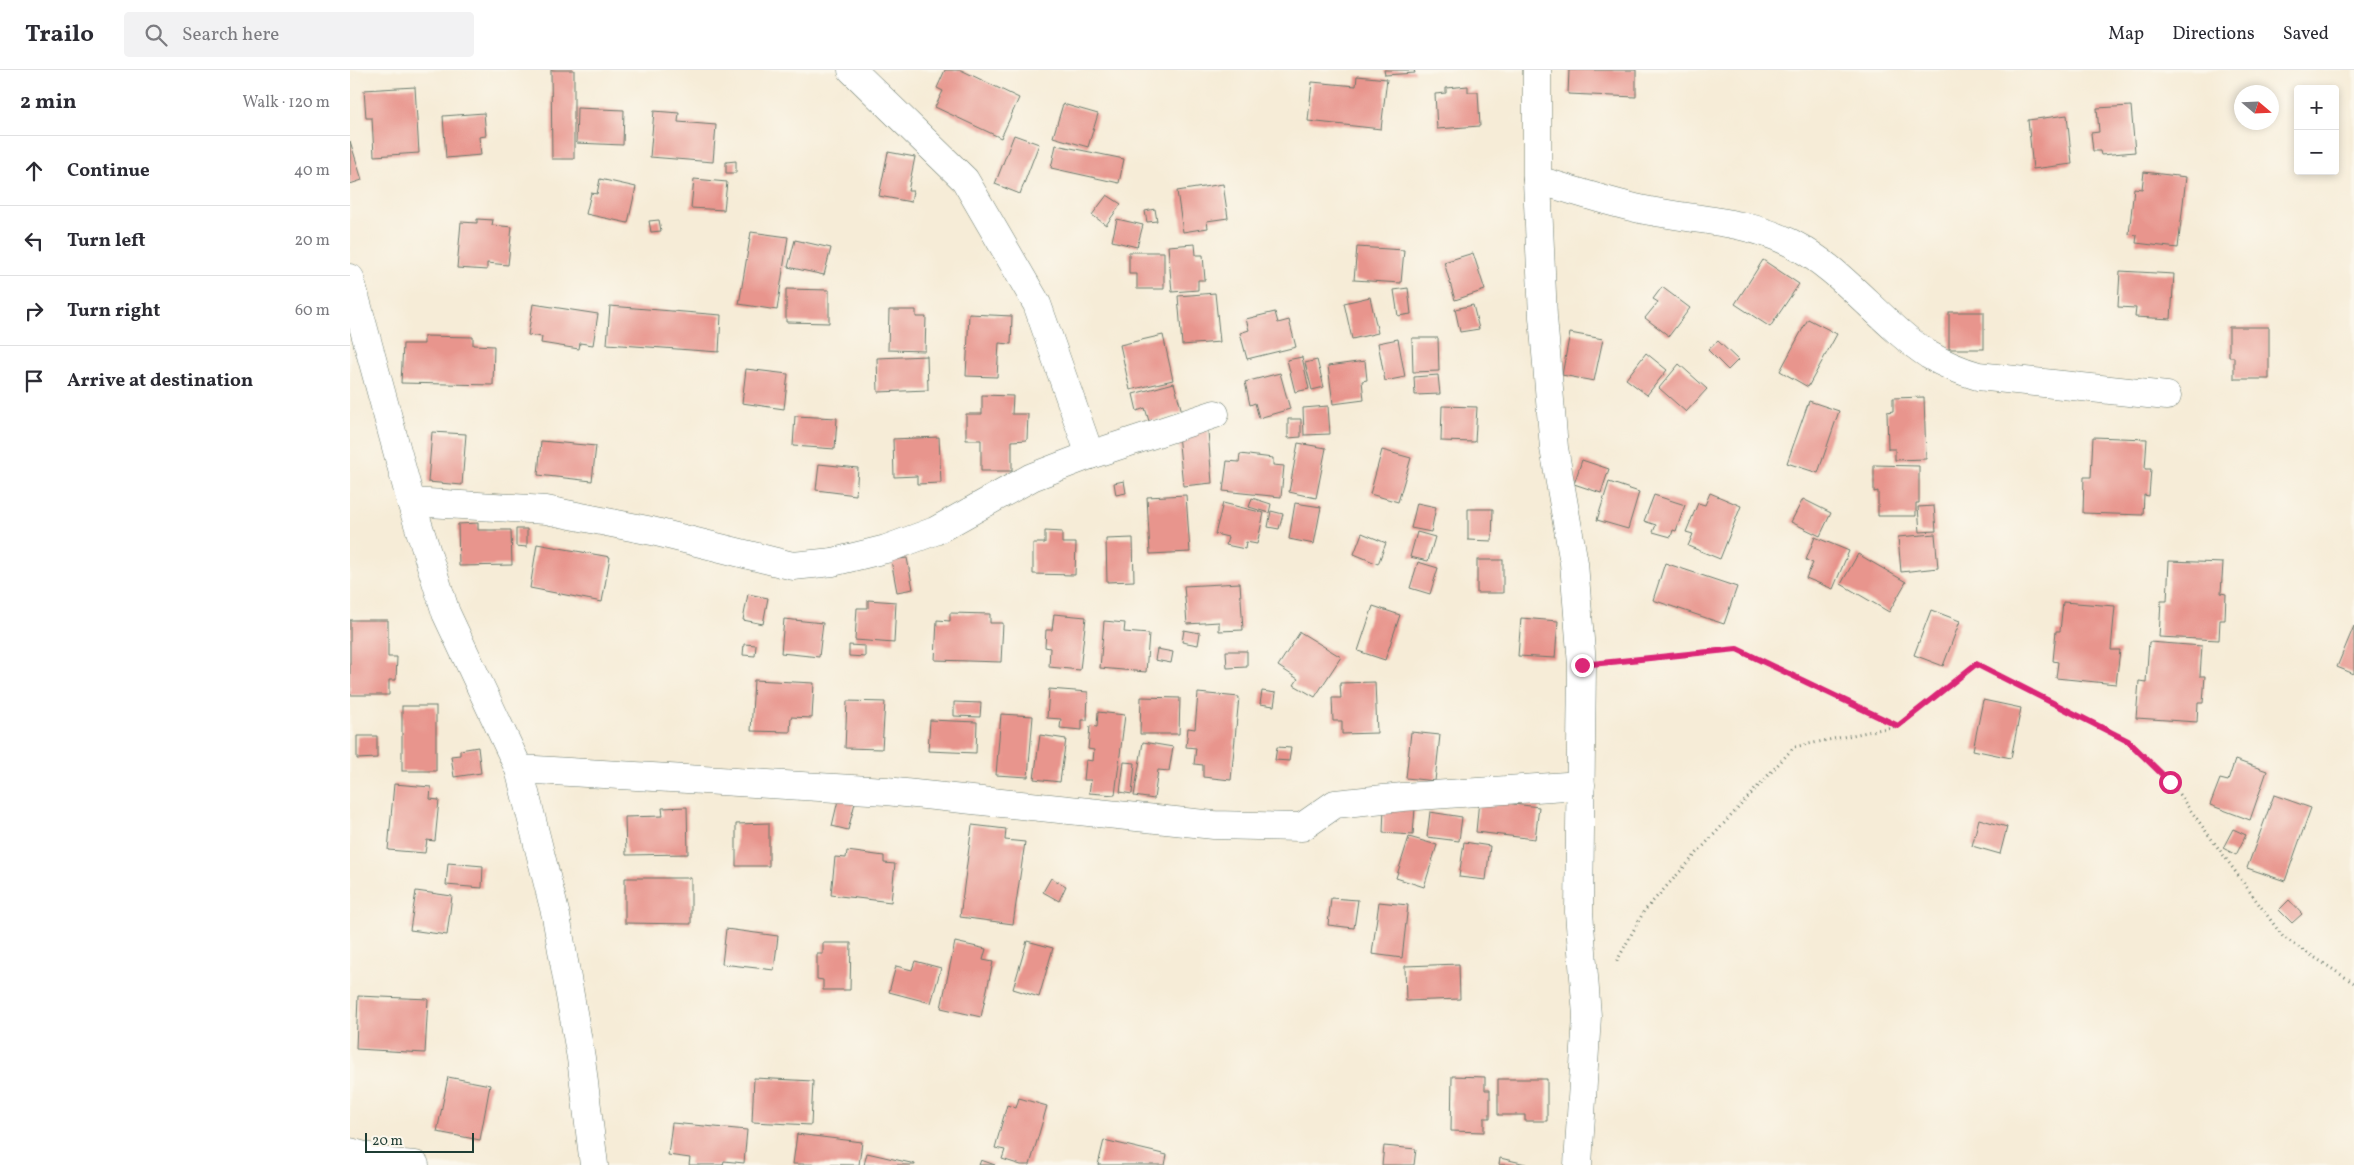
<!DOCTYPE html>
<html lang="en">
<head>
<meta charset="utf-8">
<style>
	body { margin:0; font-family:Vollkorn,serif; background:#f2f2f3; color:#2b2b33 }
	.controls { position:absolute; right:15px; top:15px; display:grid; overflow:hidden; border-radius:5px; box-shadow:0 2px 8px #0003 }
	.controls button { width:45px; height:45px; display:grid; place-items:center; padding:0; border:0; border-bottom:1px solid #e1e1e2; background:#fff; color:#2b2b33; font:25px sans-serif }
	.compass { position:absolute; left:1884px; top:15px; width:45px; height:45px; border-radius:50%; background:#fff; box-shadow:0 2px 8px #0003; rotate:109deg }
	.scale { position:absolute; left:15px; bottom:12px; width:109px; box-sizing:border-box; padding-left:5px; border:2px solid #1f3d34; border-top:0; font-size:14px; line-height:18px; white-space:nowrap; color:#1f3d34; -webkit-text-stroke:4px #fbf7ec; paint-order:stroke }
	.stop { position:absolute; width:15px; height:15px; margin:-11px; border:4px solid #db2777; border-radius:50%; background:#fff }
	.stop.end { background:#db2777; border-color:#fff; box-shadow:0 1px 5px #0008 }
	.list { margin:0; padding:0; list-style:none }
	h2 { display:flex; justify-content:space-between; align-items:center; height:65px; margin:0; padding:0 20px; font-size:21px }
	h2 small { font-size:16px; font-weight:400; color:#7c7c81 }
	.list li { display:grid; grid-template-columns:32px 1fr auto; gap:15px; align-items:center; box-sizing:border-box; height:70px; padding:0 20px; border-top:1px solid #e1e1e2 }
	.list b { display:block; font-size:19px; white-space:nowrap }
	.list em { font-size:16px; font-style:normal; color:#7c7c81 }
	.icon { flex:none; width:28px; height:28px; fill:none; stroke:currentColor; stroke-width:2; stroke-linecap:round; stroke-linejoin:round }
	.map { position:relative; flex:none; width:2004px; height:1095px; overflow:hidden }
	header { display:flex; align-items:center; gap:30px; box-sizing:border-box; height:70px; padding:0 25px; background:#fff; border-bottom:1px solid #e1e1e2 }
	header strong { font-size:24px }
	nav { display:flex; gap:28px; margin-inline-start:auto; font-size:18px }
	.search { width:350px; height:45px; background:#f2f2f3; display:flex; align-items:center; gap:12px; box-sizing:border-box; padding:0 18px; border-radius:5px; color:#7c7c81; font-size:19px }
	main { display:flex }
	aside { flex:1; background:#fff }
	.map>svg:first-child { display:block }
	.building { fill:#e8958d }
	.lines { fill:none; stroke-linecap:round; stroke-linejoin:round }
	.minor-casing { stroke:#6a7a6d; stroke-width:29 }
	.path { stroke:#6a7a6d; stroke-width:3; stroke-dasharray:1 4; stroke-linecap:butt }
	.minor { stroke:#fff; stroke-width:28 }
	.route { stroke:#db2777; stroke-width:6 }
</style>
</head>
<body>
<header>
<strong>Trailo</strong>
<div class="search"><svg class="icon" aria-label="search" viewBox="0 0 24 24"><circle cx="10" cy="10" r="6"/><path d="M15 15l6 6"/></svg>Search here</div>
<nav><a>Map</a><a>Directions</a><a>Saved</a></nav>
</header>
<main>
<aside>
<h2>2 min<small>Walk · 120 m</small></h2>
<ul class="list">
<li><svg class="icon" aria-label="ahead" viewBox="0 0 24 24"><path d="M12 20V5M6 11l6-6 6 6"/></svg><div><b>Continue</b></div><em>40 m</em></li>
<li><svg class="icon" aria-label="left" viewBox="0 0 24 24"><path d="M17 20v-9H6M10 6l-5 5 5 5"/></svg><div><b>Turn left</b></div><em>20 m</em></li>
<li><svg class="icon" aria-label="right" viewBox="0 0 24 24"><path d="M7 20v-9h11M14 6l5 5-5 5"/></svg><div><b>Turn right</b></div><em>60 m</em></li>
<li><svg class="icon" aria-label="arrive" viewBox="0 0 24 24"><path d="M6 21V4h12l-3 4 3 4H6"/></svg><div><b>Arrive at destination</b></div></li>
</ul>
</aside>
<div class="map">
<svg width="2004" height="1095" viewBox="0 0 2004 1095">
	<rect width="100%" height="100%" fill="#fbf7ec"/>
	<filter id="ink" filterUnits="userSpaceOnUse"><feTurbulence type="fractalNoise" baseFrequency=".02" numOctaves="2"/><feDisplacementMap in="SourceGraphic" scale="10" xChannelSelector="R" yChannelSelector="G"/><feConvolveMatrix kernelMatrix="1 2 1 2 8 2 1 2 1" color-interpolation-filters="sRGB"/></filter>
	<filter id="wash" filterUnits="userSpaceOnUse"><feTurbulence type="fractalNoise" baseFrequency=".0096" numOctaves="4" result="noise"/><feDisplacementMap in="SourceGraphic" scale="20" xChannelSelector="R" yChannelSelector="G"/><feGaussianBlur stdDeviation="1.12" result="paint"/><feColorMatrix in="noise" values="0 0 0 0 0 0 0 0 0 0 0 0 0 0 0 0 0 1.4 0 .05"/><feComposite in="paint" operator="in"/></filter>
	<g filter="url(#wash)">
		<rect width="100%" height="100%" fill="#f6ecd7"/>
		<g id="blocks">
			<!-- building -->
			<g class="building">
				<path d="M201,0H224V89H202Z"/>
				<path d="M595,0H611L669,28L651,68L585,37L593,21L587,18Z"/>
				<path d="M1034,0H1064L1065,3L1035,5Z"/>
				<path d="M1219,0H1286V27L1218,24Z"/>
				<path d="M1007,6L1037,9L1031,59L958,51L962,12L1006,16Z"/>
				<path d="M1118,16V22H1128L1130,56L1087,59L1085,24L1096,23V18Z"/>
				<path d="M65,17L69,83L24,86L22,48H16L14,20Z"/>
				<path d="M713,34L748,44L738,77L703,67Z"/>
				<path d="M1781,36L1785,82L1751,85L1750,81H1743L1741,63L1749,62L1747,38Z"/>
				<path d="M227,38L274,40L273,75L226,73Z"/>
				<path d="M304,41L329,43L328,52L366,55L363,92L300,87Z"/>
				<path d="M134,43L136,66L129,67L131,85L96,88L93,46Z"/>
				<path d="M1717,45L1722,94L1683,99L1678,50Z"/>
				<path d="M664,65L689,74L670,124L645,114Z"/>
				<path d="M0,71L12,110L0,114Z"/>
				<path d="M706,75L774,89L769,113L701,98Z"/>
				<path d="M538,82L565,87L558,121H563L561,132L529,126Z"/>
				<path d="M386,91V103H376V92Z"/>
				<path d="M1794,102L1836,107L1828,178L1786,173L1787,165L1779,164L1784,118L1792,119Z"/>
				<path d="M250,109L286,117L278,153L236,144L241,123L247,124Z"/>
				<path d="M344,109L377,112L374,140L341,138Z"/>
				<path d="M873,114L878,148L857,151L858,158L833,162L827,121Z"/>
				<path d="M757,125L771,134L756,155L742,145Z"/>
				<path d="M805,139L807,151L797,152L795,141Z"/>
				<path d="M127,149L143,150L142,155L162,157L158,195L137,193V200L107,198L111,152L127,153Z"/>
				<path d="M767,149L793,155L787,177L762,171Z"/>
				<path d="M309,150L311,161L301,162L299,151Z"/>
				<path d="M401,162L438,167L427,240L389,234Z"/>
				<path d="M445,170L481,178L474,205L438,197Z"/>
				<path d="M845,174L846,185H853L855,210H848V220L822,222L818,176Z"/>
				<path d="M1007,177L1054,180L1051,213L1004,210Z"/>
				<path d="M779,182H814V219H787V204H779Z"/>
				<path d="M1123,183L1135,220L1105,230L1094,192Z"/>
				<path d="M1413,190L1449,214L1420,257L1385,234Z"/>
				<path d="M1770,201L1824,204L1821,249L1785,247L1786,238L1768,237Z"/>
				<path d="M1312,217L1340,238L1319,266L1295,248L1308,232L1303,229Z"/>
				<path d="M1058,218L1061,244L1048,246L1044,220Z"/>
				<path d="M436,219L479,220V253L436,252Z"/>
				<path d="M865,223L870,272L832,275L828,226Z"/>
				<path d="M1020,227L1028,263L1002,269L994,233Z"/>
				<path d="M183,234L248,244L243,275L230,273L229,279L191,273L192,267L178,265Z"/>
				<path d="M1123,235L1129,259L1110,262L1105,239Z"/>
				<path d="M260,236L371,245L369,282L257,274Z"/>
				<path d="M539,240H566V247H576L575,281L538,280Z"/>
				<path d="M925,242L928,253L939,250L946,277L897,289L890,263L899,260L896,249Z"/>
				<rect x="1599" y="242" width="35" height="37"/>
				<path d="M619,244L662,246L661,274L649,273L647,307L616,306Z"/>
				<path d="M1458,249L1487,264L1458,317L1430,301Z"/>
				<path d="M1879,257H1919V309H1884V287H1879Z"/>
				<path d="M1220,263L1253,269L1244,311L1212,305Z"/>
				<path d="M813,265L823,310L780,320L770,275Z"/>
				<path d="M74,266L123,267V275L144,276L143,315L51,313L53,274H74Z"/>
				<path d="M1062,268H1088L1089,301L1063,302Z"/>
				<path d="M1048,269L1055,307L1035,311L1028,273Z"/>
				<path d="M1368,271L1388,290L1378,300L1358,280Z"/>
				<path d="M1296,283L1317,300L1297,325L1276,309Z"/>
				<path d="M577,286L578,320L528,322L527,288Z"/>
				<path d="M952,287L959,319L945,322L937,290Z"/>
				<path d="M967,290L974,317L962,320L955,293Z"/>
				<path d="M1015,291L1017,310L1012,311L1014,330L983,334L978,296Z"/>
				<path d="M1329,294L1357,319L1336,342L1309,318Z"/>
				<path d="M396,299L438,304L434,339L392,333Z"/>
				<path d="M930,303L940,339L909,348L905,333L900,335L895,312Z"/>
				<path d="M1088,305L1090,324L1065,325L1064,307Z"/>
				<path d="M824,313L832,342L799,351L795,338L787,341L783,324Z"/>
				<path d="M632,325L663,326L662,344H678L677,370L662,371V401H631V370H616V344H632Z"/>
				<path d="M1574,327L1576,389L1545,390V379H1538L1537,342L1543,341V328Z"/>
				<path d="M1459,331L1489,341L1468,403L1437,393Z"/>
				<path d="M978,336L980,364L954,365L953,338Z"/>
				<path d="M1092,336L1127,337L1125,372L1091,371Z"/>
				<path d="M445,346L487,348L485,379L443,376Z"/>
				<path d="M938,349H951V367L938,368Z"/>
				<path d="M858,361L862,413L833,416L828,364Z"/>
				<path d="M82,362L116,364L112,415L78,412Z"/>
				<path d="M589,367L591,413L567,414V406L544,407L543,369Z"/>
				<path d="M1743,367L1797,369L1795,399H1801L1799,426L1794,425L1793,445L1733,443L1734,407H1741Z"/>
				<path d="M191,371L246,376L242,411L188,405Z"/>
				<path d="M948,373L976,378L966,428L939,422Z"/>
				<path d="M1032,380L1061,388L1048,432L1020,424Z"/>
				<path d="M890,384L923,388V395L934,396L931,427L873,421L877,391L889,392Z"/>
				<path d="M1232,390L1259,399L1251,423L1224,414Z"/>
				<path d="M469,394L508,398L506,425L466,420Z"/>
				<path d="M1524,395L1569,396V433H1566V446H1528V421L1524,422Z"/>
				<path d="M774,411L776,423L766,425L764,413Z"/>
				<path d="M1259,412L1289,422L1278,459L1247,450Z"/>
				<path d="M1360,423L1391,436L1370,489L1338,476L1343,464L1336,462L1348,433L1355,435Z"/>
				<path d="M836,425L840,482L800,484L797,427Z"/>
				<path d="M1304,425L1335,435L1326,461L1323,460L1321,467L1303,462L1306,455L1294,451Z"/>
				<path d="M902,428L921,434L919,443L899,437Z"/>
				<path d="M1453,429L1481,443L1470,466L1441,452Z"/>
				<path d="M873,433L914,443L907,474L896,472L895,479L876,475L878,467L865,464Z"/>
				<path d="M945,433L971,437L964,474L939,469Z"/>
				<path d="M1067,433L1086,437L1081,462L1061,458Z"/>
				<path d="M1584,436L1586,461L1570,462L1568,437Z"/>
				<path d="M1118,439H1143L1142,471L1118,470Z"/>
				<path d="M921,441L933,444L929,459L918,457Z"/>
				<path d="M128,453V460H161L162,495L109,496L108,454Z"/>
				<path d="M166,459H177V477L166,476Z"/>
				<path d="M695,461L712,462V473H726L725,505L683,504V473H695Z"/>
				<path d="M1067,462L1085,467L1078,491L1060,487Z"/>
				<path d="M1012,463L1036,473L1028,494L1004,484Z"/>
				<path d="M1585,464L1588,498L1551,502L1548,467Z"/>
				<path d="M1465,467L1499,481L1483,519L1456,508L1463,493L1456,490Z"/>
				<path d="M783,468L784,511L757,512L756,469Z"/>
				<path d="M187,474L260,487L252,532L180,518Z"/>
				<path d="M1508,484L1556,512L1539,542L1491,514Z"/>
				<path d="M557,488L563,519L547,522L541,490Z"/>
				<rect x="1127" y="490" width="26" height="33"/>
				<path d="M1819,491L1873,493L1871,523L1876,524L1875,550H1870L1869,570L1809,567L1811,531H1817Z"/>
				<path d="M1068,492L1088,498L1080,524L1060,518Z"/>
				<path d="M1315,493L1387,517L1374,554L1303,530Z"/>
				<path d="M890,513L893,560L869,561V552L837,554L834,516Z"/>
				<path d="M398,524L418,528L413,554L393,550Z"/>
				<path d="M518,530L546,532L544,573L505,570L507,538H518Z"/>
				<path d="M1713,532L1765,536L1761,580H1770L1766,614L1706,608L1708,592L1703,591L1706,561H1710Z"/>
				<path d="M1023,536L1050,545L1035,590L1008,581Z"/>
				<path d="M1581,540L1610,551L1593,596L1564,585Z"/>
				<path d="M600,543L640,544V553H653L651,592L585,590L587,550L600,551Z"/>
				<path d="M704,544L736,547L730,600L699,597L700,578L695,577L696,560H702Z"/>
				<path d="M1171,548L1208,551L1205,588L1168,586Z"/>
				<path d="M434,549L473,553L469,587L431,583Z"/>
				<path d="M0,550H38V587H47L46,610H39V625H0Z"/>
				<path d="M754,551L775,553L774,562L799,564L796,602L750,598Z"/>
				<path d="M2004,556V604L1987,597Z"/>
				<path d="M834,560L850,563L848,575L832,572Z"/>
				<path d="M950,562L991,587L965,627L944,615L948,609L928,596Z"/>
				<path d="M1799,572L1852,576L1850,606H1855L1853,633H1848L1847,652L1786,648L1789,611L1796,612Z"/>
				<path d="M394,574L406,575L405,586L393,585Z"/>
				<path d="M499,575L515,576V587L499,586Z"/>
				<path d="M807,579L823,582L821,593L805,590Z"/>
				<path d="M876,581H897V597L877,598Z"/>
				<path d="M404,610L464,613L462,648L441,647L440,662L401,661Z"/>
				<path d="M1025,612L1027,663L992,664V651H983L982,628H991L990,613Z"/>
				<path d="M699,619L738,622L737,650H732V660L710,658L711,649L697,648Z"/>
				<path d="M912,621L926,623L924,636L910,634Z"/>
				<path d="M848,623L889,627L881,710L853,707V695L844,694L846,678L836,677L838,658L845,659Z"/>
				<path d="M791,627L830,628L829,664H790Z"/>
				<path d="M1633,630L1671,638L1661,688L1623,680Z"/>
				<path d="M497,631L535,632L532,679L495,678Z"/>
				<path d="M604,632L631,633L630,647L604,646Z"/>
				<rect x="52" y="636" width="34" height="65"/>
				<path d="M748,642L775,645L765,725L739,723L741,710H734L736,690L743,691L744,680L738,679L740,656L747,657Z"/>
				<path d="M651,644L683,646L678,707L646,705Z"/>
				<path d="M580,650L627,652L626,683L578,681Z"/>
				<path d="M1061,662L1090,665L1085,711L1056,708Z"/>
				<path d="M690,665L716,669L710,712L684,709Z"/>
				<path d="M7,666H27V688L7,689Z"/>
				<path d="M793,672L823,677L819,701L808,700L804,729L784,726Z"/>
				<path d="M128,677L131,703L104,707L101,686L110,685V680Z"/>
				<path d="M927,677L941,678L939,691L925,690Z"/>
				<path d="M1885,690L1917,701L1900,750L1860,735L1870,709L1878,711Z"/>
				<path d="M774,692L785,693L782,724L770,722Z"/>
				<path d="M44,714L81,717L80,729L89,730L85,771L77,770L75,783L38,780Z"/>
				<path d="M1924,725L1961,738L1935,811L1897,798Z"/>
				<path d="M489,726L506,729L498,760L482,756Z"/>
				<path d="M1129,730L1189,737L1185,769L1126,762Z"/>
				<path d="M1034,736L1065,738L1063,765L1033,763Z"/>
				<path d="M337,737L338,784L276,785L275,747L313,746L312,738Z"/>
				<path d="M1080,742L1112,747L1109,771L1077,767Z"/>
				<path d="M1629,749L1657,757L1650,784L1622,776Z"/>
				<path d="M419,753V796H386V754Z"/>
				<path d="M622,755L656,759L655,770L675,772L663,854L610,847Z"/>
				<path d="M1883,759L1896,765L1886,785L1873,778Z"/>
				<path d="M1059,767L1087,775L1074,817L1046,808Z"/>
				<path d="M1114,772L1140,776L1136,810L1109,807Z"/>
				<path d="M497,781L534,786V793L545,794L541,832L481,825L485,787L496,788Z"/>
				<path d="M98,793L133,796L132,818L96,815Z"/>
				<path d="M275,808H341V854L275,853Z"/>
				<path d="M701,808L716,816L709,831L693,822Z"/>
				<path d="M66,821L102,826L97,865L60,860Z"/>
				<path d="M981,828L1008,830L1004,858L978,855Z"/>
				<path d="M1939,830L1952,844L1942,853L1929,840Z"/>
				<path d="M1029,832L1058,835L1052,888L1022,884Z"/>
				<path d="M376,859L428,866L424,900L372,894Z"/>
				<path d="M677,871L703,878L689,927L663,919Z"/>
				<path d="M605,872L636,879L633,890L643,892L631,947L591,938Z"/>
				<path d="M473,873H501L500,920H473V910L467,909V884H473Z"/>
				<path d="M565,891L591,898L581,933L539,922L546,896L562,900Z"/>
				<path d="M1109,894L1110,929L1056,931L1055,896Z"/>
				<path d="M8,926L78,929L75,983L6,979Z"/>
				<path d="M1102,1006L1135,1007V1020H1140V1048H1134V1062L1101,1061Z"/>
				<path d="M98,1007L140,1015L130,1070L87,1062Z"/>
				<path d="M404,1008L463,1011L461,1055L402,1052Z"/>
				<path d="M1148,1009H1197V1051H1175V1045H1148Z"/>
				<path d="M669,1028L697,1036L680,1095H671L652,1089L655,1080L645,1078L657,1035L666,1038Z"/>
				<path d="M322,1053L397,1060L394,1093L374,1091L373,1095H339L340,1088L318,1085Z"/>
				<path d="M447,1064L512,1072L509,1095L443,1094Z"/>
				<path d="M754,1070L817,1085L815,1095H748Z"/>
				<path d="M1034,1076L1066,1079L1064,1095H1032Z"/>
				<path d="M517,1083L565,1094V1095H514Z"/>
				<path d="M1150,1088L1176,1094V1095H1149Z"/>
				<path d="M631,1090L645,1095H629Z"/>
			</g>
		</g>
	</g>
	<g filter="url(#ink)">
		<use href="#blocks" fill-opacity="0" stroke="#6a7a6d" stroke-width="1"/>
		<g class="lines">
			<!-- minor casing -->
			<g class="minor-casing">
				<g id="minor">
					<path d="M502,0L615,110L687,234L740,385"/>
					<path d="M1187,0V110L1193,247L1204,378L1224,493L1232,595L1229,842L1237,946L1228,1095"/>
					<path d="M1187,110C1224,120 1262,134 1300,141C1347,150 1397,151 1441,173C1494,200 1529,252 1579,285C1594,294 1611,301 1628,306L1817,326"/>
					<path d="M0,208L61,432L96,543L169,699L206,846L231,988L244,1095"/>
					<path d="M61,432L196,440L302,461L443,496L483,492L536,479L585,461L682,407L740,385L865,344"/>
					<path d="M169,699L536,721L864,755L952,757L985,734L1053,727L1231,715"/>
					<path d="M0,1082L41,1093L65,1095"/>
				</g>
			</g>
			<!-- path -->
			<g class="path">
				<path d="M1265,592L1387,579L1548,656L1626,594L1778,671L1820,712L1933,867L2004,913"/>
				<path d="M1267,891L1294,841L1444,677L1547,656"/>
			</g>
			<!-- minor -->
			<use href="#minor" class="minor"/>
		</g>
	</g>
	<g class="lines" filter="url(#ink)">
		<!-- route -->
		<path class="route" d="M1232,595L1387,579L1548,656L1626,594L1778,671L1820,712"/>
	</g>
</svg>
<div class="controls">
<button>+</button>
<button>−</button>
</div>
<svg class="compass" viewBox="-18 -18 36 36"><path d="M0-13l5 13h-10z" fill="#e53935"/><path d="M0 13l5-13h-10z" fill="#7c7c81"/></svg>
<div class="scale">20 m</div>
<div class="stop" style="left:1820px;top:712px"></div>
<div class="stop end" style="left:1232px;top:595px"></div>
</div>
</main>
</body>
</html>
